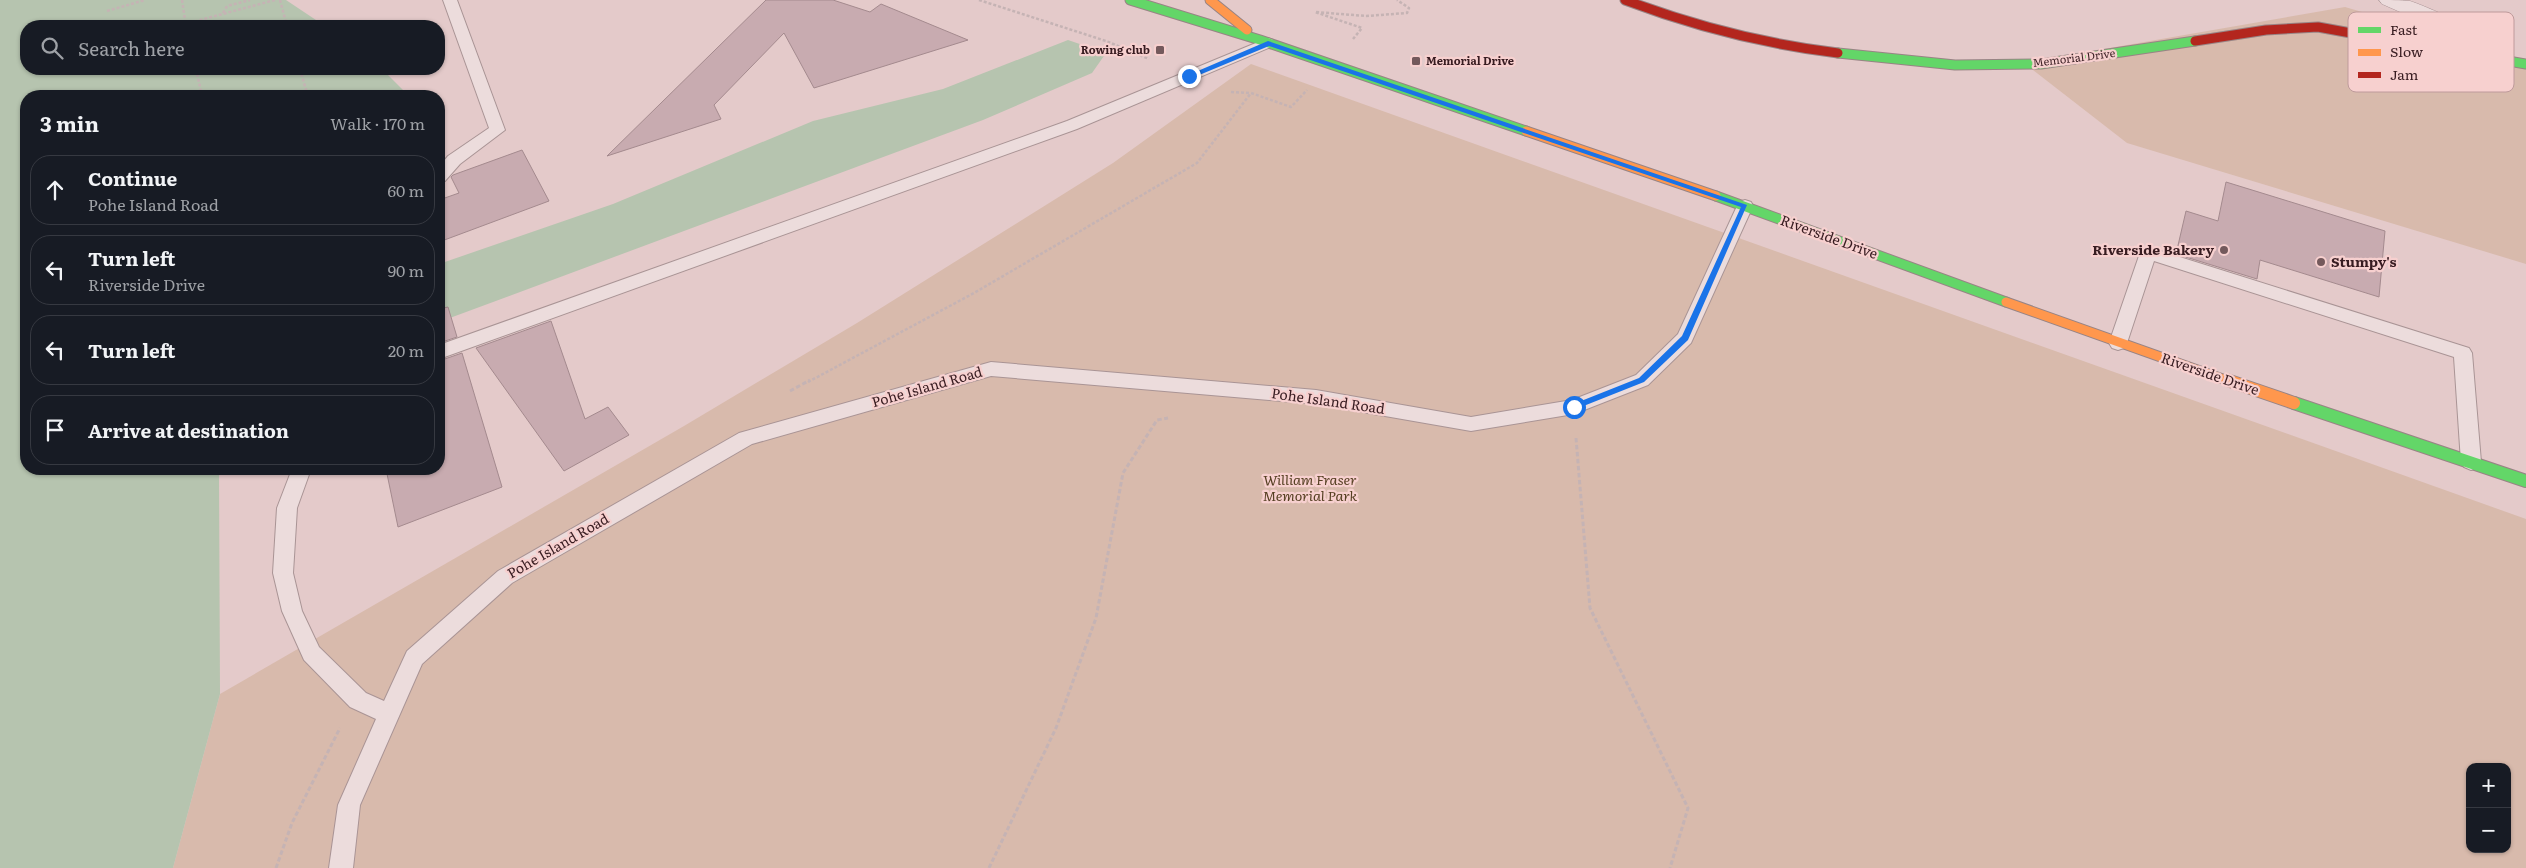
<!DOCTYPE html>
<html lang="en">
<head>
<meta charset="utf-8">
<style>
	body { margin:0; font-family:Literata,serif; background:#242831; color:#f1f3f6 }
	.controls { position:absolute; right:15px; bottom:15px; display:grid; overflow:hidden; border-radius:10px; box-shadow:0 1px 4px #0004 }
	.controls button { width:45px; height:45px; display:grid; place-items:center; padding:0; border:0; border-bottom:1px solid #363941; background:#171b24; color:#f1f3f6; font:25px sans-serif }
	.stop { position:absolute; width:15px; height:15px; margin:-11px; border:4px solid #1a73e8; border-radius:50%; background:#fff }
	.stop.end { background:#1a73e8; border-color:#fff; box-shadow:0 1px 5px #0008 }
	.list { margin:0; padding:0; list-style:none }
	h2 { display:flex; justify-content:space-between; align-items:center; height:65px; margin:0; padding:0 20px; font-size:21px }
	h2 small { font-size:16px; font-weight:400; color:#9ea1a6 }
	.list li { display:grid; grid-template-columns:32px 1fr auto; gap:15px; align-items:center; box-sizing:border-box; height:70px; margin:0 10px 10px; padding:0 10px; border:1px solid #363941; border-radius:20px }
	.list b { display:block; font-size:19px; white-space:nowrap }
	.list p { margin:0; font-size:16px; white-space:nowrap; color:#9ea1a6 }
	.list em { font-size:16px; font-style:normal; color:#9ea1a6 }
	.icon { flex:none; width:28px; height:28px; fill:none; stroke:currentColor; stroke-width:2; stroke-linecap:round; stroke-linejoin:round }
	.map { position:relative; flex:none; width:2526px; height:868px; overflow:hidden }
	.search { position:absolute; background:#171b24; box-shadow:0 1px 4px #0004; left:20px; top:20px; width:425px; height:55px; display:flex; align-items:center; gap:12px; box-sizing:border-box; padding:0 18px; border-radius:20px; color:#9ea1a6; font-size:19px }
	.panel { position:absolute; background:#171b24; box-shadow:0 1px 4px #0004; left:20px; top:90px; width:425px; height:385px; border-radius:20px }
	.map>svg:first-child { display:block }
	.green { fill:#d8baac; fill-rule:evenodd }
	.water { fill:#b6c4af }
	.building { fill:#c8abb0; stroke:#a48a8e }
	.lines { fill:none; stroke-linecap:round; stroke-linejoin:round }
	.lane-casing { stroke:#a99495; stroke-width:2 }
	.street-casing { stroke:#a99495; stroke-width:1 }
	.fast-far1-casing { stroke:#988485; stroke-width:11 }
	.fast-casing { stroke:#988485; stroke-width:14 }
	.slow-far1-casing { stroke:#988485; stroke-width:11 }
	.slow-casing { stroke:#988485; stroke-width:14 }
	.jam-casing { stroke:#988485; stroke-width:11 }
	.path-far1 { stroke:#c5b3b4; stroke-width:2.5; stroke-dasharray:3 2; stroke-linecap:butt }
	.path { stroke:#c5b3b4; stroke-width:3; stroke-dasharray:4.5 2.5; stroke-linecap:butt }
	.lane { fill:#ecdcdc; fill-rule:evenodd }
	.street { fill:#ecdcdc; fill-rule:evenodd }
	.fast-far1 { stroke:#63d668; stroke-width:9 }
	.fast { stroke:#63d668; stroke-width:12 }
	.slow-far1 { stroke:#ff974d; stroke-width:9 }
	.slow { stroke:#ff974d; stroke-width:12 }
	.jam { stroke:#b3261e; stroke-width:9 }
	.route { fill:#1a73e8 }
	.poi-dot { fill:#74595c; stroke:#f7d0cf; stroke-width:2 }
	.labels { text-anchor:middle; stroke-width:4.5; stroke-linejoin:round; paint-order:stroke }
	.far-poi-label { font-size:11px; font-weight:bold; fill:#381c21; stroke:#f7d0cf; text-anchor:end }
	.far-street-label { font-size:11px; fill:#381c21; stroke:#f7d0cf }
	.street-label { font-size:14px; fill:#381c21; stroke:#f7d0cf }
	.poi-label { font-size:14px; font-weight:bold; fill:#381c21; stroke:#f7d0cf; text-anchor:end }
	.park-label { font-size:14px; font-style:italic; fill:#553f22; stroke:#f7d0cf }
	.key { fill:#f7d0cf; stroke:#be9a9b; stroke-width:1 }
	.key-label { font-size:14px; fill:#381c21 }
</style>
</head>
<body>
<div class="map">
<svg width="2526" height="868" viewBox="0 0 2526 868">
	<rect width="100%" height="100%" fill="#e4caca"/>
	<!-- green -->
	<g class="green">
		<path d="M2345,7L2526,60V264L2127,143L2024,63Z"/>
		<path d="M1251,64L2526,519V868H173L220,694L684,426L857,323L1113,163ZM2470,767H2507V849H2470Z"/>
	</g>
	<!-- water -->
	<g class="water">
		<path d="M0,0H286L325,26H26V69H382L409,96H26V469H219L220,694L173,868H0Z"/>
		<path d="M1068,40L1106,53L1092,73L983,120L439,322V264L613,204L813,121L943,89Z"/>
	</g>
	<!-- building -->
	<g class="building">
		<path d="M766,0H833L870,12L881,4L968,40L814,88L784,33L714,105L721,119L607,156Z"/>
		<path d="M522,150L549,201L439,242V200L459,193L451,177L453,175Z"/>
		<path d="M2226,182L2385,231L2379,297L2260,260L2257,279L2176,254L2186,211L2218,221Z"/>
		<path d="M448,307L457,337L439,343V309Z"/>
		<path d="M551,321L585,419L608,407L629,435L564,471L476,348Z"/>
		<path d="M462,353L502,487L398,527L386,469H439V361Z"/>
	</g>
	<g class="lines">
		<!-- lane casing -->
		<g class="lane-casing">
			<g id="lane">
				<path d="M443,0H457L505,130L460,164L445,181L439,182V167L448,156L489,128Z"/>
				<path d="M1268,38L1273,40L1275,43L1273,46L1077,129L439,359V345L1067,121Z"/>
				<path d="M1745,200L1751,202L1753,206L1691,343L1648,385L1574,414L1471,431L1316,404L991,376L752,444L512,583L422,664L360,805L353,868H329L338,805L376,719L350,707L304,660L282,611L273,573L277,508L292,469H311L297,508L293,573L302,611L319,647L366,693L384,701L407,651L498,571L739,433L991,362L1316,390L1471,417L1572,400L1636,375L1678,334L1737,206L1739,202Z"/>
				<path d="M2148,247L2469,348L2472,353L2481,462L2478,467L2471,470L2464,467L2461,462L2454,357L2154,261L2127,343L2124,348L2118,350L2112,348L2109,343L2140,253L2142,249Z"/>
			</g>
		</g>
		<!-- street casing -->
		<g class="street-casing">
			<path id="street" d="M2379,0C2388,0 2401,0 2410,1C2434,9 2501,40 2515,60L2512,65L2504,67L2496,65L2441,30L2382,4Z"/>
		</g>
		<!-- fast-far1 casing -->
		<g class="fast-far1-casing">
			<g id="fast-far1">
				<path d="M1130,0L1260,40L1526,131"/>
				<path d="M2422,46L2526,64"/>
				<path d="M1838,53L1955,65L2041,64L2195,41"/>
				<path d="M1716,196L2006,302"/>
			</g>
		</g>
		<!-- fast casing -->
		<g class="fast-casing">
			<path id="fast" d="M2294,403L2526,481"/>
		</g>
		<!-- slow-far1 casing -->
		<g class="slow-far1-casing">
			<g id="slow-far1">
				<path d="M1210,0L1247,30"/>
				<path d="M1526,131L1716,196"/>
				<path d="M2006,302L2231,382"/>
			</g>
		</g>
		<!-- slow casing -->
		<g class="slow-casing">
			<path id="slow" d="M2227,380L2294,403"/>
		</g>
		<!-- jam casing -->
		<g class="jam-casing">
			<g id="jam">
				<path d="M1625,0C1694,26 1764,44 1838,53"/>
				<path d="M2195,41L2266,30L2318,27L2422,46"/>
			</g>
		</g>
		<!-- path-far1 -->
		<g class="path-far1">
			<path d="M182,0L186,26"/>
			<path d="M280,0L287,26"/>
			<path d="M979,0L1106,41L1149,59"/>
			<path d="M107,11L145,0"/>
			<path d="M223,13L227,6L250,0"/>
			<path d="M185,24L275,0"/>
			<path d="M1353,39L1362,28L1315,12L1366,16L1407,13L1409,8L1397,0"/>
			<path d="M196,69L202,96"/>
			<path d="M300,69L307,93"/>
			<path d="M1231,92L1250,93"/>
			<path d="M808,382L974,293L1197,163L1251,93L1291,107L1307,90"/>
		</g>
		<!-- path -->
		<g class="path">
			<path d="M790,391L810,380"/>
			<path d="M1576,438L1590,608L1688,808L1670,868"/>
			<path d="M276,868L292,823L340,728"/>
			<path d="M989,868L1056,728L1096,618L1123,473L1157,420L1168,418"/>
		</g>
		<!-- lane -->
		<use href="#lane" class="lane"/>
		<!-- street -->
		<use href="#street" class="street"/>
		<!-- fast-far1 -->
		<use href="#fast-far1" class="fast-far1"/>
		<!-- fast -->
		<use href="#fast" class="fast"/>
		<!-- slow-far1 -->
		<use href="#slow-far1" class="slow-far1"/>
		<!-- slow -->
		<use href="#slow" class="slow"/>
		<!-- jam -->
		<use href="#jam" class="jam"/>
	</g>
	<!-- route -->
	<path class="route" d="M1268,41L1747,205L1688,340L1644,382L1576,409H1571V405L1639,378L1682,336L1741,207L1269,46L1192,78L1186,76Z"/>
	<!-- markers -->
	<g class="poi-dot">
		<rect x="1155" y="45" width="10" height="10" rx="2.5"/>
		<rect x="1411" y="56" width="10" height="10" rx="2.5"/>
		<circle cx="2224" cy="250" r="5"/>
		<circle cx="2321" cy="262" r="5"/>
	</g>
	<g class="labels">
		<!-- far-poi labels -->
		<g class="far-poi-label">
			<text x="1150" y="54">Rowing club</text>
			<text x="1426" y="65" text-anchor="start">Memorial Drive</text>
		</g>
		<!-- far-street labels -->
		<g class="far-street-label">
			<text transform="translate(2074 58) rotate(-7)" y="4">Memorial Drive</text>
		</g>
		<!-- street labels -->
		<g class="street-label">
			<text transform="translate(1829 237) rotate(20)" y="5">Riverside Drive</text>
			<text transform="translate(2210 374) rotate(19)" y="5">Riverside Drive</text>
			<text transform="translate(927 387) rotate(-16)" y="5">Pohe Island Road</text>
			<text transform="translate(1328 401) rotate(8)" y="5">Pohe Island Road</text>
			<text transform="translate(558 546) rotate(-30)" y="5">Pohe Island Road</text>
		</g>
		<!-- poi labels -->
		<g class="poi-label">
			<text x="2214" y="255">Riverside Bakery</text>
			<text x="2331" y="267" text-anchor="start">Stumpy's</text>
		</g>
		<!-- park labels -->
		<g class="park-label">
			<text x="1310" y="485">William Fraser<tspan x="1310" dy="16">Memorial Park</tspan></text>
		</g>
	</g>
	<!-- legend -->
	<rect x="2348" y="12" width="166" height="80" rx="8" class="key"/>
	<rect x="2358" y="27" width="23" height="6" fill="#63d668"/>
	<rect x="2358" y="49" width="23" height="7" fill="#ff974d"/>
	<rect x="2358" y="72" width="23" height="6" fill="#b3261e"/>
	<g class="key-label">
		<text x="2390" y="35">Fast</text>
		<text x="2390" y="57">Slow</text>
		<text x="2390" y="80">Jam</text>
	</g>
</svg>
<div class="controls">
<button>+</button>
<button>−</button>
</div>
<div class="stop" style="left:1574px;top:407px"></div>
<div class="stop end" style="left:1189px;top:76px"></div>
<div class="search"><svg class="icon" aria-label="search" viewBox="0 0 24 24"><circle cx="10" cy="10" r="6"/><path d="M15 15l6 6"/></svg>Search here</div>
<section class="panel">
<h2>3 min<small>Walk · 170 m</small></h2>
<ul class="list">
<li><svg class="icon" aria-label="ahead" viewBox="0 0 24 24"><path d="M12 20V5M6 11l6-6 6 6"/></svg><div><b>Continue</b><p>Pohe Island Road</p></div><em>60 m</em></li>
<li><svg class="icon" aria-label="left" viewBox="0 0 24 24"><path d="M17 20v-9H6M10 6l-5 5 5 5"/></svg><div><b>Turn left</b><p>Riverside Drive</p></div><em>90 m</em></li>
<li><svg class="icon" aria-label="left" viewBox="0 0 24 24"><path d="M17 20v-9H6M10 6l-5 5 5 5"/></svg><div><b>Turn left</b></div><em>20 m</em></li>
<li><svg class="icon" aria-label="arrive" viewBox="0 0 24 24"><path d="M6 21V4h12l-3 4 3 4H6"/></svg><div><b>Arrive at destination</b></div></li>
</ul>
</section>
</div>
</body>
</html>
